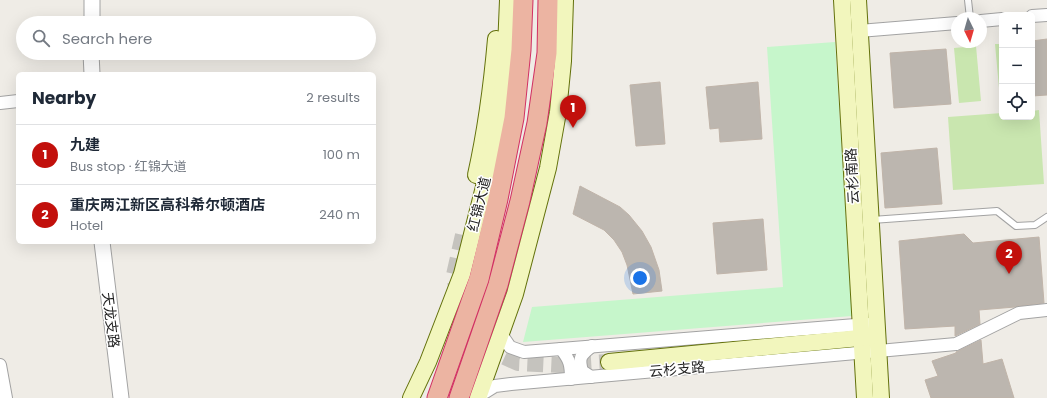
<!DOCTYPE html>
<html lang="en">
<head>
<meta charset="utf-8">
<style>
	body { margin:0; font-family:Poppins,"Noto Sans SC",sans-serif; background:#f6f6f7; color:#1f2937 }
	.controls { position:absolute; right:12px; top:12px; display:grid; overflow:hidden; border-radius:6px; box-shadow:0 4px 16px #0002 }
	.controls button { width:36px; height:36px; display:grid; place-items:center; padding:0; border:0; border-bottom:1px solid #e0e1e3; background:#fff; color:#1f2937; font:20px sans-serif }
	.compass { position:absolute; left:951px; top:12px; width:36px; height:36px; border-radius:50%; background:#fff; box-shadow:0 4px 16px #0002; rotate:175deg }
	.you { position:absolute; left:640px; top:278px; width:14px; height:14px; margin:-10px; border:3px solid #fff; border-radius:50%; background:#1a73e8; box-shadow:0 0 0 6px #1a73e833 }
	.badge { display:grid; place-items:center; width:26px; height:26px; border-radius:50%; background:#c2100c; color:#fff; font-size:13px; font-weight:700 }
	.pin { position:absolute; translate:-50% -33px; filter:drop-shadow(0 1px 2px #0008) }
	.pin::after { content:''; position:absolute; top:21px; width:14px; height:12px; background:inherit; clip-path:polygon(0 0,100% 0,50% 100%) }
	.list { margin:0; padding:0; list-style:none }
	h2 { display:flex; justify-content:space-between; align-items:center; height:52px; margin:0; padding:0 16px; font-size:17px }
	h2 small { font-size:13px; font-weight:400; color:#747a83 }
	.list li { display:grid; grid-template-columns:26px 1fr auto; gap:12px; align-items:center; box-sizing:border-box; height:60px; padding:0 16px; border-top:1px solid #e0e1e3 }
	.list b { display:block; font-size:15px; white-space:nowrap }
	.list p { margin:0; font-size:13px; white-space:nowrap; color:#747a83 }
	.list em { font-size:13px; font-style:normal; color:#747a83 }
	.icon { flex:none; width:22px; height:22px; fill:none; stroke:currentColor; stroke-width:2; stroke-linecap:round; stroke-linejoin:round }
	.map { position:relative; flex:none; width:1047px; height:398px; overflow:hidden }
	.search { position:absolute; background:#fff; box-shadow:0 4px 16px #0002; left:16px; top:16px; width:360px; height:44px; display:flex; align-items:center; gap:10px; box-sizing:border-box; padding:0 14px; border-radius:22px; color:#747a83; font-size:15px }
	.panel { position:absolute; background:#fff; box-shadow:0 4px 16px #0002; left:16px; top:72px; width:360px; height:172px; border-radius:6px }
	.map>svg:first-child { display:block }
	.grass { fill:#c9e6af }
	.park { fill:#c6f6cb }
	.building { fill:#bcb6af; stroke:#c0b4a9 }
	.lines { fill:none; stroke-linecap:round; stroke-linejoin:round }
	.secondary-tunnel { stroke:#c5c3be; stroke-width:16; stroke-dasharray:16 8; stroke-linecap:butt }
	.service-casing { stroke:#a3a3a3; stroke-width:8 }
	.minor-casing { stroke:#a3a3a3; stroke-width:14 }
	.tertiary-casing { stroke:#a3a3a3; stroke-width:17 }
	.secondary-casing { stroke:#63710b; stroke-width:18 }
	.trunk-casing { stroke:#d13063; stroke-width:21 }
	.service { stroke:#fff; stroke-width:6 }
	.minor { stroke:#fff; stroke-width:12 }
	.tertiary { stroke:#fff; stroke-width:15 }
	.secondary { stroke:#f2f6bd; stroke-width:16 }
	.trunk { stroke:#ecb4a2; stroke-width:19 }
	.labels { text-anchor:middle; stroke-width:3; stroke-linejoin:round; paint-order:stroke }
	.street-label { font-size:14px; fill:#1f1f1f; stroke:#fff }
</style>
</head>
<body>
<div class="map">
<svg width="1047" height="398" viewBox="0 0 1047 398">
	<rect width="100%" height="100%" fill="#efece6"/>
	<!-- grass -->
	<g class="grass">
		<path d="M995,44H1002V99H1000Z"/>
		<path d="M976,46L981,101L959,103L954,48Z"/>
		<path d="M1039,110L1044,184L953,190L948,117L1002,113V117H1032V111Z"/>
	</g>
	<!-- park -->
	<path class="park" d="M835,42L852,316L523,342L532,307L783,287L767,47Z"/>
	<!-- building -->
	<g class="building">
		<path d="M1047,39V95L1032,96V41Z"/>
		<path d="M946,49L951,104L894,108L890,53Z"/>
		<path d="M660,82L665,144L636,146L630,85Z"/>
		<path d="M758,82L762,139L720,142L719,128L710,129L706,87Z"/>
		<path d="M937,148L942,204L885,208L881,153Z"/>
		<path d="M580,186L620,207L629,215L642,231L651,247L659,270L662,291L633,294L627,265L622,252L614,240L604,230L573,214Z"/>
		<path d="M763,219L767,270L717,274L713,223Z"/>
		<path d="M964,234L973,243L1039,237L1044,303L1018,306L1015,307L979,310L980,324L955,336V326L905,329L899,241Z"/>
		<path d="M981,340L983,364L1002,359L1014,398H931L925,380L938,376L932,361L956,353V352Z"/>
	</g>
	<g class="lines">
		<!-- secondary-tunnel -->
		<path class="secondary-tunnel" d="M463,235L454,275L461,315L485,348L518,363L560,365L609,362"/>
		<!-- service casing -->
		<g class="service-casing">
			<g id="service">
				<path d="M968,0L970,18"/>
				<path d="M872,220L997,211L1016,226L1035,225L1047,217"/>
			</g>
		</g>
		<!-- minor casing -->
		<g class="minor-casing">
			<g id="minor">
				<path d="M1032,16L1047,15"/>
				<path d="M981,21L1002,19"/>
				<path d="M859,31L957,23"/>
				<path d="M0,103L18,101"/>
				<path d="M501,334L510,347L524,352L868,324"/>
				<path d="M561,349C570,360 571,365 571,379"/>
				<path d="M0,365L6,398"/>
				<path d="M591,377L582,371C578,357 581,355 592,346"/>
				<path d="M479,396L495,386L511,384L956,344L1019,313L1047,310"/>
			</g>
		</g>
		<!-- tertiary casing -->
		<g class="tertiary-casing">
			<g id="tertiary">
				<path d="M92,23V0"/>
				<path d="M91,53L92,74"/>
				<path d="M102,242L121,398"/>
			</g>
		</g>
		<!-- secondary casing -->
		<g class="secondary-casing">
			<g id="secondary">
				<path d="M842,0L865,398"/>
				<path d="M858,0L881,398"/>
				<path d="M476,175C486,130 492,85 496,39"/>
				<path d="M609,362L870,337"/>
				<path d="M411,398L428,362L462,274L492,155L505,72L508,0"/>
				<path d="M478,398L515,294L548,168L558,112L563,61L565,0"/>
			</g>
		</g>
		<!-- trunk casing -->
		<g class="trunk-casing">
			<g id="trunk">
				<path d="M437,398L479,279L498,199L514,118L521,50L523,0"/>
				<path d="M459,398L498,285L520,201L537,123L547,53L548,0"/>
			</g>
		</g>
		<!-- service -->
		<use href="#service" class="service"/>
		<!-- minor -->
		<use href="#minor" class="minor"/>
		<!-- tertiary -->
		<use href="#tertiary" class="tertiary"/>
		<!-- secondary -->
		<use href="#secondary" class="secondary"/>
		<!-- trunk -->
		<use href="#trunk" class="trunk"/>
	</g>
	<g class="labels">
		<!-- street labels -->
		<g class="street-label">
			<text transform="translate(852 176) rotate(-93)" y="5">云杉南路</text>
			<text transform="translate(479 204) rotate(-76)" y="5">红锦大道</text>
			<text transform="translate(111 320) rotate(83)" y="5">天龙支路</text>
			<text transform="translate(677 369) rotate(-5)" y="5">云杉支路</text>
		</g>
	</g>
</svg>
<div class="controls">
<button>+</button>
<button>−</button>
<button><svg class="icon" aria-label="locate" viewBox="0 0 24 24"><circle cx="12" cy="12" r="6"/><path d="M12 2v4M12 18v4M2 12h4M18 12h4"/></svg></button>
</div>
<svg class="compass" viewBox="-18 -18 36 36"><path d="M0-13l5 13h-10z" fill="#e53935"/><path d="M0 13l5-13h-10z" fill="#747a83"/></svg>
<div class="you"></div>
<div class="pin badge" style="left:573px;top:128px">1</div>
<div class="pin badge" style="left:1009px;top:274px">2</div>
<div class="search"><svg class="icon" aria-label="search" viewBox="0 0 24 24"><circle cx="10" cy="10" r="6"/><path d="M15 15l6 6"/></svg>Search here</div>
<section class="panel">
<h2>Nearby<small>2 results</small></h2>
<ul class="list">
<li><span class="badge">1</span><div><b>九建</b><p>Bus stop · 红锦大道</p></div><em>100 m</em></li>
<li><span class="badge">2</span><div><b>重庆两江新区高科希尔顿酒店</b><p>Hotel</p></div><em>240 m</em></li>
</ul>
</section>
</div>
</body>
</html>
